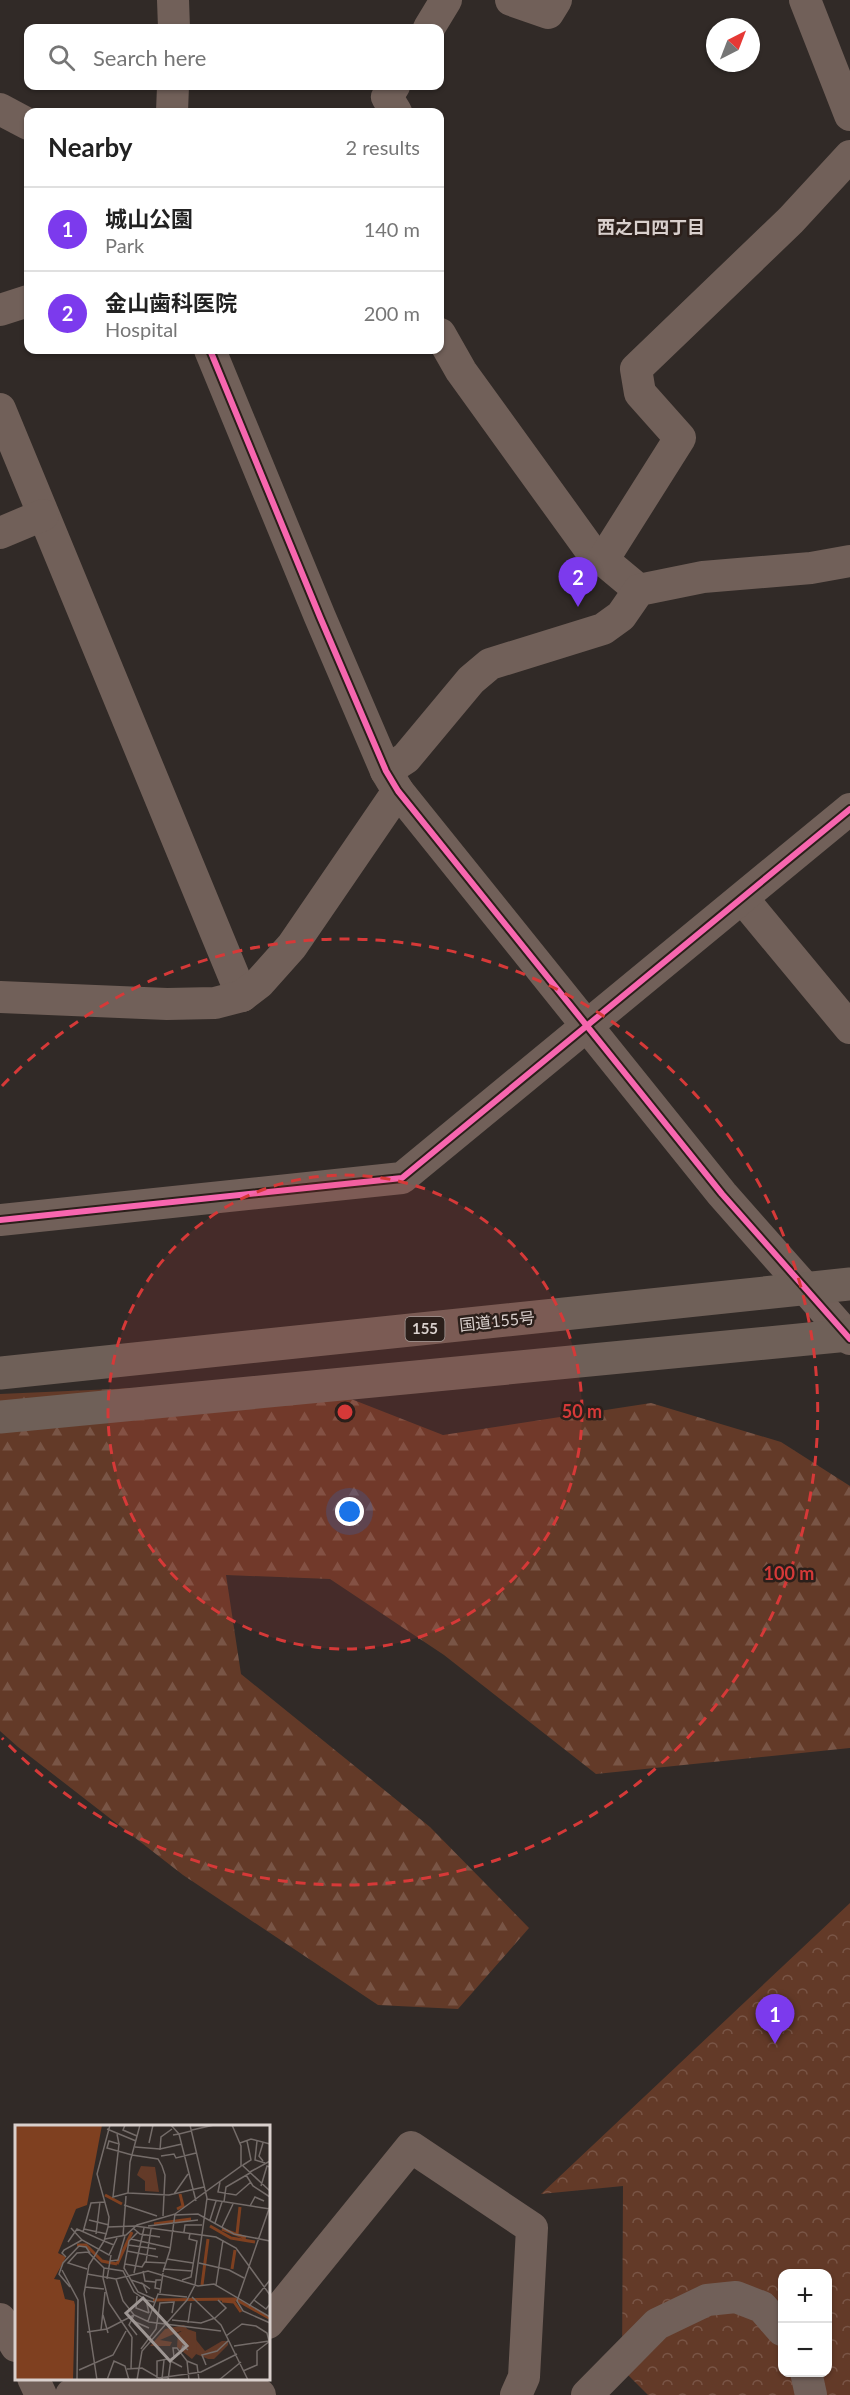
<!DOCTYPE html>
<html lang="en">
<head>
<meta charset="utf-8">
<style>
	body { margin:0; font-family:Lato,"Noto Sans JP",sans-serif; background:#f2f2f2; color:#222 }
	.controls { position:absolute; right:18px; bottom:18px; display:grid; overflow:hidden; border-radius:12px; box-shadow:0 2px 4px #0004 }
	.controls button { width:54px; height:54px; display:grid; place-items:center; padding:0; border:0; border-bottom:2px solid #e0e0e0; background:#fff; color:#222; font:30px sans-serif }
	.compass { position:absolute; left:706px; top:18px; width:54px; height:54px; border-radius:50%; background:#fff; box-shadow:0 2px 4px #0004; rotate:42deg }
	.you { position:absolute; left:350px; top:1512px; width:21px; height:21px; margin:-15px; border:4px solid #fff; border-radius:50%; background:#1a73e8; box-shadow:0 0 0 9px #1a73e833 }
	.badge { display:grid; place-items:center; width:39px; height:39px; border-radius:50%; background:#7c3aed; color:#fff; font-size:20px; font-weight:700 }
	.pin { position:absolute; translate:-50% -50px; filter:drop-shadow(0 2px 3px #0008) }
	.pin::after { content:''; position:absolute; top:32px; width:21px; height:18px; background:inherit; clip-path:polygon(0 0,100% 0,50% 100%) }
	.list { margin:0; padding:0; list-style:none }
	h2 { display:flex; justify-content:space-between; align-items:center; height:78px; margin:0; padding:0 24px; font-size:26px }
	h2 small { font-size:20px; font-weight:400; color:#767676 }
	.list li { display:grid; grid-template-columns:39px 1fr auto; gap:18px; align-items:center; box-sizing:border-box; height:84px; padding:0 24px; border-top:2px solid #e0e0e0 }
	.list b { display:block; font-size:22px; white-space:nowrap }
	.list p { margin:0; font-size:20px; white-space:nowrap; color:#767676 }
	.list em { font-size:20px; font-style:normal; color:#767676 }
	.icon { flex:none; width:33px; height:33px; fill:none; stroke:currentColor; stroke-width:2; stroke-linecap:round; stroke-linejoin:round }
	.map { position:relative; flex:none; width:850px; height:2395px; overflow:hidden }
	.search { position:absolute; background:#fff; box-shadow:0 2px 4px #0004; left:24px; top:24px; width:420px; height:66px; display:flex; align-items:center; gap:15px; box-sizing:border-box; padding:0 21px; border-radius:12px; color:#767676; font-size:22px }
	.panel { position:absolute; background:#fff; box-shadow:0 2px 4px #0004; left:24px; top:108px; width:420px; height:246px; border-radius:12px }
	.map>svg:first-child { display:block }
	.forest { fill:url(#forest-firs) }
	.park { fill:url(#park-crowns); fill-rule:evenodd }
	.lines { fill:none; stroke-linecap:round; stroke-linejoin:round }
	.minor { stroke:#716059; stroke-width:32 }
	.trunk { stroke:#6f6058; stroke-width:33 }
	.cycleway-casing { stroke:#2b1f1a; stroke-width:10 }
	.cycleway { stroke:#f766af; stroke-width:6 }
	.ring { fill:none; stroke:#d63938; stroke-width:3; stroke-dasharray:10 8 }
	.labels { text-anchor:middle; stroke-width:5; stroke-linejoin:round; paint-order:stroke }
	.shield { fill:#2b1f1a; stroke:#a59b97; stroke-width:1.5 }
	.shield-label { font-size:15px; font-weight:bold; fill:#d9d0cd }
	.street-label { font-size:16px; fill:#d9d0cd; stroke:#2b1f1a }
	.neighbourhood-label { font-size:18px; font-weight:bold; fill:#d9d0cd; stroke:#2b1f1a }
	.inset-river { fill:none; stroke:#7f4020; stroke-width:3 }
	.inset-road { fill:none; stroke:#746c69; stroke-width:1.5 }
	.view { fill:#9e9693; fill-opacity:0.15; stroke:#9e9693; stroke-width:3 }
	.inset-edge { fill:none; stroke:#d9d0cd; stroke-width:3 }
	.centre { fill:#d63938; stroke:#2b1f1a; stroke-width:3 }
	.ring-label { font-size:18px; text-anchor:middle; font-weight:bold; fill:#d63938; stroke:#2b1f1a; stroke-width:5; stroke-linejoin:round; paint-order:stroke }
</style>
</head>
<body>
<div class="map">
<svg width="850" height="2395" viewBox="0 0 850 2395">
	<defs>
		<pattern id="forest-firs" width="22" height="20" patternUnits="userSpaceOnUse" patternTransform="scale(1.5)"><rect width="22" height="20" fill="#633a28"/><path d="M5 1l3.5 6h-7zM16 11l3.5 6h-7z" fill="#795546"/></pattern>
		<pattern id="park-crowns" width="20" height="18" patternUnits="userSpaceOnUse" patternTransform="scale(1.5)"><rect width="20" height="18" fill="#633a28"/><path d="M2 6a3 3 0 1 1 6 0M12 15a3 3 0 1 1 6 0" fill="none" stroke="#795546"/></pattern>
	</defs>
	<rect width="100%" height="100%" fill="#312a27"/>
	<!-- forest -->
	<path class="forest" d="M159,1387L346,1397L443,1435L651,1403L781,1442L850,1486V1748L596,1774L444,1655L330,1579L226,1575L241,1674L430,1827L529,1928L458,2009L378,2005L183,1875L18,1747L0,1731V1394Z"/>
	<!-- park -->
	<path class="park" d="M850,1903V2395H648L622,2369L623,2186L541,2194ZM782,2274H828V2372H782Z"/>
	<g class="lines">
		<!-- minor -->
		<g class="minor">
			<path d="M173,0L174,28"/>
			<path d="M511,0L548,13L556,0"/>
			<path d="M805,0L850,115"/>
			<path d="M429,28L446,0"/>
			<path d="M394,86L387,97L396,112"/>
			<path d="M0,109L28,124"/>
			<path d="M172,112L173,86"/>
			<path d="M0,310L28,301"/>
			<path d="M440,334L461,371L591,551L603,560"/>
			<path d="M210,350L320,617L386,771L398,791L722,1194L850,1339"/>
			<path d="M0,409L242,996"/>
			<path d="M0,533L43,515"/>
			<path d="M639,590L603,560L680,438L640,393L636,369L791,220L850,156"/>
			<path d="M386,771L406,758L471,680L490,664L603,629L621,616L639,590L703,577L811,568L850,561"/>
			<path d="M743,899L850,1028"/>
			<path d="M0,997L167,1004L215,1003L242,996L259,983L292,946L398,791"/>
			<path d="M0,1220L402,1178L850,809"/>
			<path d="M0,2319L16,2346"/>
			<path d="M268,2323L411,2147L532,2228L524,2377L516,2395"/>
			<path d="M806,2372L811,2395"/>
			<path d="M33,2378L41,2395"/>
			<path d="M71,2395L99,2387L233,2390L260,2395"/>
			<path d="M587,2395L657,2324L707,2300L736,2297L762,2307L782,2330"/>
		</g>
		<!-- trunk -->
		<g class="trunk">
			<path d="M0,1373L850,1284"/>
			<path d="M0,1417L850,1335"/>
		</g>
		<!-- cycleway casing -->
		<g class="cycleway-casing">
			<g id="cycleway">
				<path d="M210,350L320,617L386,771L398,791L722,1194L850,1339"/>
				<path d="M0,1220L402,1178L850,809"/>
			</g>
		</g>
		<!-- cycleway -->
		<use href="#cycleway" class="cycleway"/>
	</g>
	<!-- distance rings -->
	<circle cx="345" cy="1412" r="237" fill="#d63938" fill-opacity=".12"/>
	<g class="ring">
		<circle cx="345" cy="1412" r="237"/>
		<path d="M2 1086A473 473 0 1 1 2 1738"/>
	</g>
	<g class="labels">
		<!-- shield labels -->
		<rect class="shield" x="405.5" y="1317" width="39" height="24" rx="4.5"/>
		<g class="shield-label">
			<text x="425" y="1334">155</text>
		</g>
		<!-- street labels -->
		<g class="street-label">
			<text transform="translate(497 1321) rotate(-6)" y="6">国道155号</text>
		</g>
		<!-- neighbourhood labels -->
		<g class="neighbourhood-label">
			<text x="651" y="234">西之口四丁目</text>
		</g>
	</g>
	<!-- overview -->
	<g transform="translate(15 2125)">
		<rect width="255" height="255" fill="#312a27"/>
		<path d="M169,200L190,226L207,216H213V220L199,234H193L181,229L166,206L145,215L157,217L155,221H135L150,204Z" fill="#633a28"/>
		<path d="M126,41L140,42L144,67L130,66V56L122,50ZM172,204L181,207L182,228L177,234L162,222L163,208Z" fill="#633a28"/>
		<path d="M0,0H87L72,80L61,84L43,128L51,132L39,154L45,155L50,174L59,176L60,180L58,255H0Z" fill="#7f4020"/>
		<path class="inset-river" d="M90,70L107,79M162,84L168,81L165,69M139,99L176,94M195,101L216,113L240,117M207,104L231,113M222,109L225,82M62,120H71L87,136L102,139M102,139L117,107M217,144L220,125M187,160L193,114M138,175L220,174L254,193M207,176L219,177L226,187"/>
		<path class="inset-road" d="M110,0L108,5L122,11M156,0L164,9L158,10M92,4L121,16M177,5L199,0M176,6L164,9L181,76M102,9L104,19L94,16L92,23L117,30M242,16L240,35L250,38M134,18L138,0M225,18L236,14L255,19M104,19L98,72L113,68L115,37L125,0M120,22L145,24L167,19M145,25L146,12L157,4M117,30L143,34L147,41L150,50L148,91M146,31L159,29L161,33L181,28M248,36L244,31L248,18M227,40L255,66M228,40L236,35L232,16M235,47L255,36M231,50L238,61L255,72M205,57L203,67L221,70L236,57M246,61L252,41L255,42M113,68L154,70L189,62M159,69L173,49M192,74L255,84M209,77L211,62L235,48M109,80L142,91M235,81L240,72L249,76M255,81L222,176L228,186L255,198M160,89L226,41V21L217,0M160,90L183,89L219,109L255,116M74,95L94,100M195,95L201,76M200,98L207,77M133,101L183,95M93,102L94,92L82,49L95,0M207,102L218,79M56,103L67,115L94,130L102,113M118,103L125,109L145,112M69,104L92,109M68,107L76,78L90,77M123,107L114,116L109,143L116,155L128,159M169,107L170,100H187M81,109L85,77M108,111L111,71M90,114L111,110L122,100L160,89L155,125L148,147M116,114L156,123M53,117L62,104L89,116L74,140L69,169L82,255M99,120L89,116L93,102L120,101L201,112L221,123L255,170M113,120L141,124M112,126L143,132M96,130L95,136L103,135L110,111M51,132L47,128L49,125L67,115M152,134L178,138M131,137L136,104M184,138L214,145L229,153M110,139L127,142L130,137L150,138M89,143L108,146L119,167L131,175M72,144L53,138L62,128L73,127L89,143L88,153M148,144L177,146M47,145L63,175L62,255M128,146L130,156L140,157M119,148L129,103M72,149L101,154L133,146L183,161L199,159L255,192M88,153L94,178L117,212M92,154L95,136M101,154L108,176L119,190L134,197L206,206M116,155L123,167L139,174M167,155L176,152L182,116L174,114L175,108M201,160L208,115M55,162L44,149L48,138L64,121L71,122L75,128M70,162L89,164M145,164L140,163L141,155H146M132,168L128,159L135,164M145,168L148,148M122,171L121,183L134,188M177,172L206,200L233,255M239,175L251,184L255,179M234,181L255,155M134,188L131,175L139,177M88,190L93,208M119,190L114,200L122,210M200,193L211,183L203,175M116,195L134,203M157,195L186,198L200,193M133,196L143,169L172,172M173,198L176,178M86,205L90,167M72,207L92,204L119,190M211,211L227,199L241,201L252,208L254,216M219,221L254,216M126,224L141,204L145,178L159,177L157,188M159,232L158,223H162L172,236L174,255M172,236L182,240L184,255M191,240L187,230L202,226L214,215M112,244L127,243L144,253L186,247L222,229M116,244L117,212M64,245L98,230L111,206M228,246L242,240V226L255,216M142,253V236L152,234L167,242M81,254H115M147,254L149,235M92,255L99,236L110,241L114,255M122,255L127,226L172,175L180,160L192,73L175,0M153,255L156,234L165,228L168,221L173,225M204,255L226,237"/>
		<path class="view" d="M128,173L172,221L155,236L111,188Z"/>
		<rect width="255" height="255" class="inset-edge"/>
	</g>
	<circle cx="345" cy="1412" r="9" class="centre"/>
	<g class="ring-label">
		<text x="582" y="1418">50 m</text>
		<text x="789" y="1580">100 m</text>
	</g>
</svg>
<div class="controls">
<button>+</button>
<button>−</button>
</div>
<svg class="compass" viewBox="-18 -18 36 36"><path d="M0-13l5 13h-10z" fill="#e53935"/><path d="M0 13l5-13h-10z" fill="#767676"/></svg>
<div class="you"></div>
<div class="pin badge" style="left:775px;top:2044px">1</div>
<div class="pin badge" style="left:578px;top:607px">2</div>
<div class="search"><svg class="icon" aria-label="search" viewBox="0 0 24 24"><circle cx="10" cy="10" r="6"/><path d="M15 15l6 6"/></svg>Search here</div>
<section class="panel">
<h2>Nearby<small>2 results</small></h2>
<ul class="list">
<li><span class="badge">1</span><div><b>城山公園</b><p>Park</p></div><em>140 m</em></li>
<li><span class="badge">2</span><div><b>金山歯科医院</b><p>Hospital</p></div><em>200 m</em></li>
</ul>
</section>
</div>
</body>
</html>
